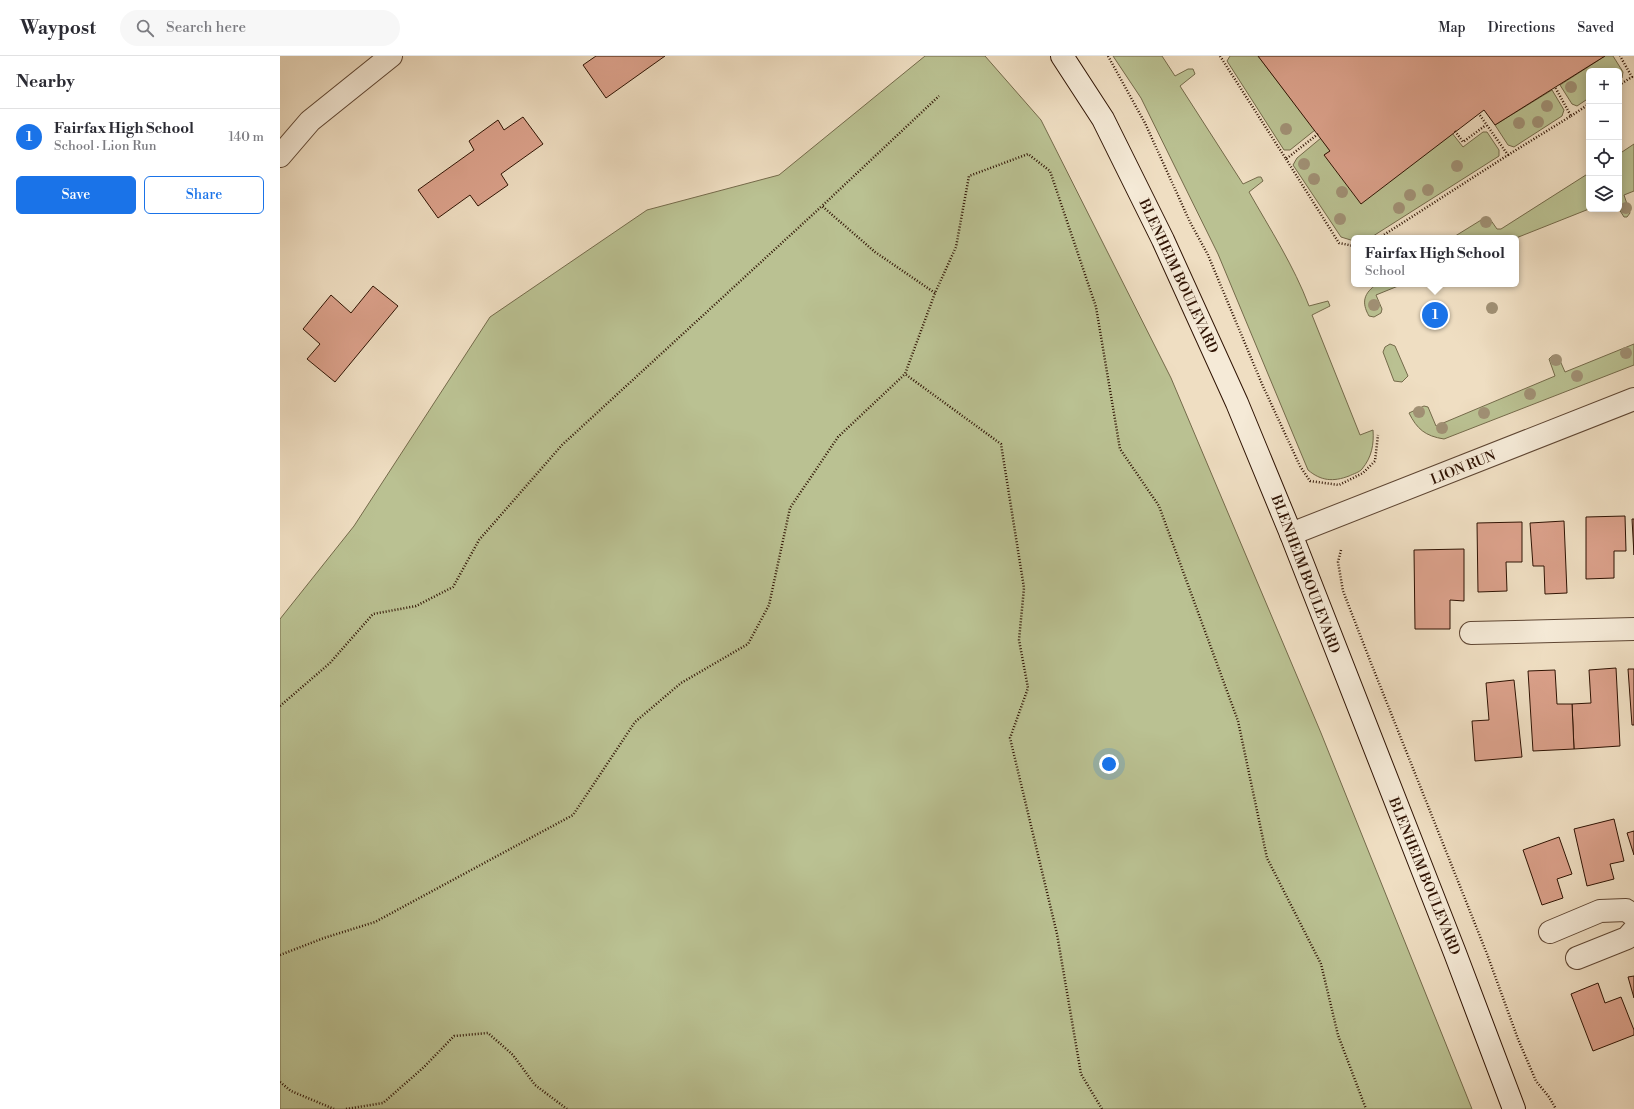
<!DOCTYPE html>
<html lang="en">
<head>
<meta charset="utf-8">
<style>
	body { margin:0; font-family:"Libre Bodoni",serif; background:#f7f7f7; color:#2b2b33 }
	.controls { position:absolute; right:12px; top:12px; display:grid; overflow:hidden; border-radius:6px; box-shadow:0 2px 10px #0003 }
	.controls button { width:36px; height:36px; display:grid; place-items:center; padding:0; border:0; border-bottom:1px solid #e1e1e2; background:#fff; color:#2b2b33; font:20px sans-serif }
	.you { position:absolute; left:829px; top:708px; width:14px; height:14px; margin:-10px; border:3px solid #fff; border-radius:50%; background:#1a73e8; box-shadow:0 0 0 6px #1a73e833 }
	.badge { display:grid; place-items:center; width:26px; height:26px; border-radius:50%; background:#1a73e8; color:#fff; font-size:13px; font-weight:700 }
	.pin { position:absolute; translate:-50% -50%; border:2px solid #fff; box-shadow:0 1px 4px #0006 }
	.popup { position:absolute; left:1071px; top:179px; width:168px; height:52px; box-sizing:border-box; display:grid; place-content:center; border-radius:6px; background:#fff; filter:drop-shadow(0 1px 3px #0005); font-size:13px; white-space:nowrap; color:#7c7c81 }
	.popup b { font-size:15px; color:#2b2b33 }
	.popup::after { content:''; position:absolute; left:50%; top:100%; margin-left:-8px; border:8px solid transparent; border-top-color:#fff }
	.list { margin:0; padding:0; list-style:none }
	h2 { display:flex; justify-content:space-between; align-items:center; height:52px; margin:0; padding:0 16px; font-size:17px }
	h2 small { font-size:13px; font-weight:400; color:#7c7c81 }
	.list li { display:grid; grid-template-columns:26px 1fr auto; gap:12px; align-items:center; box-sizing:border-box; height:56px; padding:0 16px; border-top:1px solid #e1e1e2 }
	.list b { display:block; font-size:15px; white-space:nowrap }
	.list p { margin:0; font-size:13px; white-space:nowrap; color:#7c7c81 }
	.list em { font-size:13px; font-style:normal; color:#7c7c81 }
	.actions { display:flex; gap:8px; padding:12px 16px }
	.actions a { flex:1; padding:9px 0; border:1px solid #1a73e8; border-radius:6px; text-align:center; font-size:14px; color:#1a73e8 }
	.actions .main { background:#1a73e8; color:#fff }
	.icon { flex:none; width:22px; height:22px; fill:none; stroke:currentColor; stroke-width:2; stroke-linecap:round; stroke-linejoin:round }
	.map { position:relative; flex:none; width:1354px; height:1053px; overflow:hidden }
	header { display:flex; align-items:center; gap:24px; box-sizing:border-box; height:56px; padding:0 20px; background:#fff; border-bottom:1px solid #e1e1e2 }
	header strong { font-size:19px }
	nav { display:flex; gap:22px; margin-inline-start:auto; font-size:14px }
	.search { width:280px; height:36px; background:#f7f7f7; display:flex; align-items:center; gap:10px; box-sizing:border-box; padding:0 14px; border-radius:22px; color:#7c7c81; font-size:15px }
	main { display:flex }
	aside { flex:1; background:#fff }
	.map>svg:first-child { display:block }
	.green { fill:#bac192; stroke:#746a4a }
	.building { fill:#dba18b; stroke:#2f1303 }
	.lines { fill:none; stroke-linecap:round; stroke-linejoin:round }
	.minor-casing { stroke:#5f4633; stroke-width:24 }
	.tertiary-casing { stroke:#5f4633; stroke-width:24 }
	.secondary-casing { stroke:#2f1303; stroke-width:24 }
	.path { stroke:#2f1303; stroke-width:2.5; stroke-dasharray:1 2; stroke-linecap:butt }
	.minor { stroke:#f5ead7; stroke-width:22 }
	.tertiary { stroke:#f5ead7; stroke-width:22 }
	.secondary { stroke:#f5ead7; stroke-width:22 }
	.tree { fill:#a09074 }
	.labels { text-anchor:middle; stroke-width:4; stroke-linejoin:round; paint-order:stroke }
	.street-label { font-size:14px; fill:#2f1303; stroke:#f5ead7 }
</style>
</head>
<body>
<header>
<strong>Waypost</strong>
<div class="search"><svg class="icon" aria-label="search" viewBox="0 0 24 24"><circle cx="10" cy="10" r="6"/><path d="M15 15l6 6"/></svg>Search here</div>
<nav><a>Map</a><a>Directions</a><a>Saved</a></nav>
</header>
<main>
<aside>
<h2>Nearby<small></small></h2>
<ul class="list">
<li><span class="badge">1</span><div><b>Fairfax High School</b><p>School · Lion Run</p></div><em>140 m</em></li>
</ul>
<div class="actions"><a class="main">Save</a><a>Share</a></div>
</aside>
<div class="map">
<svg width="1354" height="1053" viewBox="0 0 1354 1053">
	<rect width="100%" height="100%" fill="#efdec2"/>
	<filter id="stains"><feTurbulence type="fractalNoise" baseFrequency=".005" numOctaves="4"/><feColorMatrix values="0 0 0 0 .2 0 0 0 0 .09 0 0 0 0 .02 0 0 0 .5 -.17"/></filter>
	<radialGradient id="worn" r=".72"><stop offset=".6" stop-color="#630" stop-opacity="0"/><stop offset="1" stop-color="#630" stop-opacity=".3"/></radialGradient>
	<!-- green -->
	<g class="green">
		<path d="M645,0H705L761,64L891,322L1041,677L1192,1053H0V563L74,470L210,261L367,154L499,119Z"/>
		<path d="M833,0H882L895,20L908,13H913L915,18L900,30L963,128L978,121H981L983,125L969,136C990,173 1014,210 1029,250L1048,245L1050,250L1032,259L1080,379L1093,374C1094,388 1092,401 1082,413C1080,416 1073,418 1069,420C1053,426 1041,425 1028,414L938,198L861,42Z"/>
		<path d="M950,0H978L1035,74L1010,94H1004L947,5Z"/>
		<path d="M1325,0H1333L1343,16L1342,22L1339,24V15H1309V42L1297,50L1292,48L1280,29Z"/>
		<path d="M1272,34L1284,54L1282,60L1234,91L1228,89L1215,69Z"/>
		<path d="M1203,76H1207L1219,94V100L1090,182H1074V185L1061,181L1013,109L1017,102L1041,82L1050,95L1044,99L1172,77L1183,91Z"/>
		<path d="M1354,88V135L1344,139L1350,157L1347,161H1344L1339,153V98Z"/>
		<path d="M1309,117V153L1236,182H1172L1206,161L1210,163L1217,173H1221Z"/>
		<path d="M1097,228H1123L1096,239L1102,253L1101,257L1094,261L1089,260C1081,246 1084,237 1097,228Z"/>
		<path d="M1110,288L1115,290L1128,320L1122,326L1114,325L1103,296L1105,291Z"/>
		<path d="M1354,288V309L1164,383C1145,380 1137,373 1129,357L1144,350L1148,351L1156,370L1275,320L1269,303L1272,300H1278L1285,316Z"/>
	</g>
	<!-- building -->
	<g class="building">
		<path d="M316,0H385L326,42L303,9Z"/>
		<path d="M978,0H1325L1215,69L1204,54L1081,148L1044,99L1050,95Z"/>
		<path d="M243,61L263,88L221,118L228,129L198,150L190,139L158,162L138,134L194,94L189,85L218,64L224,74Z"/>
		<path d="M93,230L118,250L55,326L27,303L40,288L23,273L51,239L71,257Z"/>
		<path d="M1345,460L1346,495H1334V522L1306,523V461Z"/>
		<path d="M1352,463H1354V499Z"/>
		<path d="M1284,465L1287,537L1265,538L1264,510H1253L1250,467Z"/>
		<path d="M1242,466V506H1226L1227,535L1198,536L1197,467Z"/>
		<path d="M1184,493V545L1170,544V573H1135L1134,494Z"/>
		<path d="M1336,612L1340,690L1294,693L1292,648L1311,647L1309,614Z"/>
		<path d="M1348,613H1354V669H1352Z"/>
		<path d="M1275,614L1277,648H1292L1294,693L1253,695L1248,615Z"/>
		<path d="M1234,624L1242,701L1195,705L1192,665L1209,664L1206,627Z"/>
		<path d="M1334,763L1344,805L1330,808L1334,823L1307,830L1294,773Z"/>
		<path d="M1354,775V799L1347,777Z"/>
		<path d="M1279,781L1292,818L1277,823L1283,842L1262,849L1243,794Z"/>
		<path d="M1354,920V942L1348,921Z"/>
		<path d="M1318,927L1325,947L1341,941L1354,974V979L1313,995L1291,938Z"/>
	</g>
	<g class="lines">
		<!-- minor casing -->
		<g class="minor-casing">
			<g id="minor">
				<path d="M0,100L30,65L111,0"/>
				<path d="M1191,577L1354,573"/>
				<path d="M1270,876L1320,855L1346,854L1354,860"/>
				<path d="M1297,902L1347,882L1354,874"/>
			</g>
		</g>
		<!-- tertiary casing -->
		<g class="tertiary-casing">
			<path id="tertiary" d="M1011,478L1354,343"/>
		</g>
		<!-- secondary casing -->
		<g class="secondary-casing">
			<path id="secondary" d="M782,0L823,63L883,184L957,347L1011,478L1175,897L1234,1053"/>
		</g>
		<!-- path -->
		<g class="path">
			<path d="M828,0L865,67L910,166L928,199L982,328L1020,410L1030,425L1059,429L1083,417L1095,405L1098,379"/>
			<path d="M940,0L1006,103L1038,78"/>
			<path d="M1339,29L1352,21L1340,0"/>
			<path d="M1291,60L1309,48"/>
			<path d="M1175,75L1183,86L1206,69"/>
			<path d="M1228,99L1291,60L1275,31"/>
			<path d="M1006,103L1059,187L1074,190"/>
			<path d="M1099,182L1228,99L1199,58"/>
			<path d="M655,237L595,196L542,150L659,40"/>
			<path d="M1061,494L1058,506L1063,535L1091,607L1207,898L1238,983L1256,1025L1269,1041L1276,1053"/>
			<path d="M0,650L50,607L93,558L136,550L173,531L199,484L282,389L542,150"/>
			<path d="M0,899L44,882L95,866L293,759L355,666L401,627L468,588L489,549L510,452L558,381L625,318"/>
			<path d="M0,1026L11,1035L54,1053"/>
			<path d="M66,1053L103,1047L144,1011L174,980L208,977L233,999L255,1029L287,1053"/>
			<path d="M822,1053L801,1018L777,878L730,682L748,632L739,584L744,532L721,388L625,318L655,237L676,191L689,120L748,98L770,115L816,251L840,393L879,450L958,665L987,802L1041,908L1058,979L1086,1053"/>
		</g>
		<!-- minor -->
		<use href="#minor" class="minor"/>
		<!-- tertiary -->
		<use href="#tertiary" class="tertiary"/>
		<!-- secondary -->
		<use href="#secondary" class="secondary"/>
	</g>
	<!-- trees -->
	<g class="tree">
		<circle cx="1291" cy="31" r="6"/>
		<circle cx="1267" cy="50" r="6"/>
		<circle cx="1258" cy="66" r="6"/>
		<circle cx="1239" cy="67" r="6"/>
		<circle cx="1006" cy="73" r="6"/>
		<circle cx="1024" cy="108" r="6"/>
		<circle cx="1177" cy="110" r="6"/>
		<circle cx="1034" cy="123" r="6"/>
		<circle cx="1148" cy="134" r="6"/>
		<circle cx="1062" cy="136" r="6"/>
		<circle cx="1130" cy="139" r="6"/>
		<circle cx="1119" cy="152" r="6"/>
		<circle cx="1346" cy="152" r="6"/>
		<circle cx="1060" cy="163" r="6"/>
		<circle cx="1206" cy="166" r="6"/>
		<circle cx="1094" cy="249" r="6"/>
		<circle cx="1212" cy="252" r="6"/>
		<circle cx="1346" cy="297" r="6"/>
		<circle cx="1276" cy="304" r="6"/>
		<circle cx="1297" cy="320" r="6"/>
		<circle cx="1250" cy="338" r="6"/>
		<circle cx="1139" cy="356" r="6"/>
		<circle cx="1204" cy="357" r="6"/>
		<circle cx="1162" cy="372" r="6"/>
	</g>
	<g class="labels">
		<!-- street labels -->
		<g class="street-label">
			<text transform="translate(899 220) rotate(65)" y="5">BLENHEIM BOULEVARD</text>
			<text transform="translate(1183 411) rotate(-22)" y="5">LION RUN</text>
			<text transform="translate(1026 518) rotate(69)" y="5">BLENHEIM BOULEVARD</text>
			<text transform="translate(1145 820) rotate(68)" y="5">BLENHEIM BOULEVARD</text>
		</g>
	</g>
	<rect width="100%" height="100%" filter="url(#stains)"/>
	<rect width="100%" height="100%" fill="url(#worn)"/>
</svg>
<div class="controls">
<button>+</button>
<button>−</button>
<button><svg class="icon" aria-label="locate" viewBox="0 0 24 24"><circle cx="12" cy="12" r="6"/><path d="M12 2v4M12 18v4M2 12h4M18 12h4"/></svg></button>
<button><svg class="icon" aria-label="layers" viewBox="0 0 24 24"><path d="M12 4l9 5-9 5-9-5zM3 14l9 5 9-5"/></svg></button>
</div>
<div class="you"></div>
<div class="pin badge" style="left:1155px;top:259px">1</div>
<div class="popup"><b>Fairfax High School</b>School</div>
</div>
</main>
</body>
</html>
